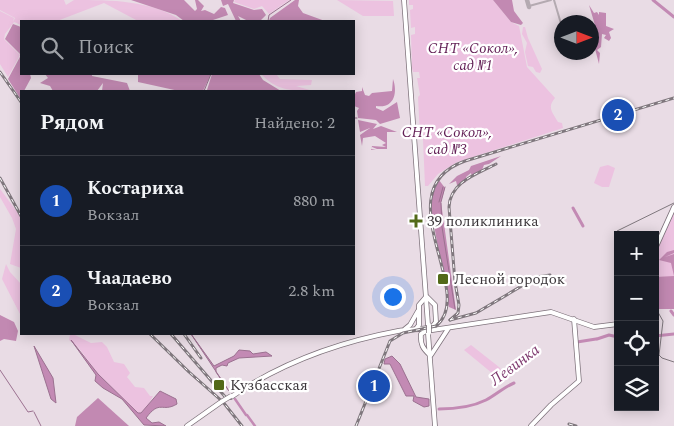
<!DOCTYPE html>
<html lang="ru">
<head>
<meta charset="utf-8">
<style>
	body { margin:0; font-family:Spectral,serif; background:#242831; color:#f1f3f6 }
	.controls { position:absolute; right:15px; bottom:15px; display:grid; overflow:hidden; border-radius:0px; box-shadow:0 2px 12px #0003 }
	.controls button { width:45px; height:45px; display:grid; place-items:center; padding:0; border:0; border-bottom:1px solid #363941; background:#171b24; color:#f1f3f6; font:25px sans-serif }
	.compass { position:absolute; left:554px; top:15px; width:45px; height:45px; border-radius:50%; background:#171b24; box-shadow:0 2px 12px #0003; rotate:90deg }
	.you { position:absolute; left:392px; top:296px; width:18px; height:18px; margin:-12px; border:4px solid #fff; border-radius:50%; background:#1a73e8; box-shadow:0 0 0 8px #1a73e833 }
	.badge { display:grid; place-items:center; width:32px; height:32px; border-radius:50%; background:#7c3aed; color:#fff; font-size:16px; font-weight:700 }
	.pin { position:absolute; translate:-50% -50%; border:2px solid #fff; box-shadow:0 1px 5px #0006 }
	.list { margin:0; padding:0; list-style:none }
	h2 { display:flex; justify-content:space-between; align-items:center; height:65px; margin:0; padding:0 20px; font-size:21px }
	h2 small { font-size:16px; font-weight:400; color:#9ea1a6 }
	.list li { display:grid; grid-template-columns:32px 1fr auto; gap:15px; align-items:center; box-sizing:border-box; height:90px; padding:0 20px; border-top:1px solid #363941 }
	.list b { display:block; font-size:19px; white-space:nowrap }
	.list p { margin:0; font-size:16px; white-space:nowrap; color:#9ea1a6 }
	.list em { font-size:16px; font-style:normal; color:#9ea1a6 }
	.icon { flex:none; width:28px; height:28px; fill:none; stroke:currentColor; stroke-width:2; stroke-linecap:round; stroke-linejoin:round }
	.map { position:relative; flex:none; width:674px; height:426px; overflow:hidden }
	.search { position:absolute; background:#171b24; box-shadow:0 2px 12px #0003; left:20px; top:20px; width:335px; height:55px; display:flex; align-items:center; gap:12px; box-sizing:border-box; padding:0 18px; border-radius:0px; color:#9ea1a6; font-size:19px }
	.panel { position:absolute; background:#171b24; box-shadow:0 2px 12px #0003; left:20px; top:90px; width:335px; height:245px; border-radius:0px }
	.map>svg:first-child { display:block }
	.green { fill:#ecc2e0 }
	.forest { fill:#c289b2 }
	.water { fill:#c38ab4; stroke:#9b7190 }
	.lines { fill:none; stroke-linecap:round; stroke-linejoin:round }
	.stream { stroke:#9b7190; stroke-width:1 }
	.canal { stroke:#c38ab4; stroke-width:2.5 }
	.river { stroke:#c38ab4; stroke-width:3 }
	.taxiway { stroke:#b4aab1; stroke-width:2 }
	.runway { stroke:#b4aab1; stroke-width:4.5 }
	.major-casing { stroke:#7e727b; stroke-width:5.5 }
	.major { stroke:#fff; stroke-width:4 }
	.tram { stroke:#7f777d; stroke-width:1 }
	.rail-casing { stroke:#7f777d; stroke-width:3 }
	.rail { stroke:#fff; stroke-width:1; stroke-dasharray:4; stroke-linecap:butt }
	.major-bridge-casing { stroke:#7e727b; stroke-width:5.5; stroke-linecap:butt }
	.major-bridge { stroke:#fff; stroke-width:4 }
	.poi-dot { fill:#526918; stroke:#fff; stroke-width:2 }
	.labels { text-anchor:middle; stroke-width:4.5; stroke-linejoin:round; paint-order:stroke }
	.park-label { font-size:15px; font-style:italic; fill:#621f55; stroke:#fff }
	.poi-label { font-size:15px; fill:#3d383c; stroke:#fff; text-anchor:start }
	.water-label { font-size:16px; font-style:italic; fill:#7f3a6f; stroke:#fff }
</style>
</head>
<body>
<div class="map">
<svg width="674" height="426" viewBox="0 0 674 426">
	<rect width="100%" height="100%" fill="#e9dce5"/>
	<!-- green -->
	<g class="green">
		<path d="M0,0H64L66,5L74,0C110,0 152,0 182,21H138L104,3L57,21H21V25L14,22L5,34L4,39L20,55L8,77L0,64V11L14,18L13,22L15,18L0,10Z"/>
		<path d="M235,0H289L269,14L262,6L254,9L234,2Z"/>
		<path d="M337,0L393,1L394,16H363Z"/>
		<path d="M409,0H493L511,22L519,26L527,67L555,98C547,107 552,112 558,122L562,123L563,128L457,162L438,174L428,186H425L423,139L420,135L418,97L420,95L417,78H420L419,72H413L412,68L411,35L415,34V27L411,28L410,10L413,9V5H409Z"/>
		<path d="M523,27H525L528,38L542,69L540,73L536,72L533,67L528,66L525,52L527,43L522,34Z"/>
		<path d="M261,74H276L280,79L312,80L311,85L296,86L313,91C290,91 276,90 261,74Z"/>
		<path d="M608,165L615,168L609,187H602L594,183L600,167Z"/>
		<path d="M0,189L21,217V268L10,264L16,229L12,218L0,197Z"/>
		<path d="M674,208V309H657L655,305V251Z"/>
		<path d="M6,264L10,272L21,284V316L2,279Z"/>
		<path d="M73,334L91,343L102,342L107,347L114,362L124,364L130,373L127,377L135,387L144,388L150,396H153L149,404L141,413H138L98,374L78,347L69,340L70,335Z"/>
		<path d="M471,345L499,367L511,381L504,376L502,380L504,383L464,350Z"/>
	</g>
	<!-- forest -->
	<g class="forest">
		<path d="M131,0H184L195,11L197,9L195,0H198L204,6L201,11L205,10L214,14L221,7L225,8L228,15L210,21H184L176,15Z"/>
		<path d="M221,0H234L233,3L254,10L262,9L266,15L260,21H248L238,16L241,21H236L228,4L223,6Z"/>
		<path d="M295,0H299L298,6L303,13L325,21H269L270,18Z"/>
		<path d="M493,0H512L514,11L523,23L521,25L511,22Z"/>
		<path d="M589,5L594,13L597,12L599,15V12L606,13V26L614,29L609,32L611,38L609,41L604,38L606,35L602,34L601,47L597,50L600,53L599,64L594,45L597,32Z"/>
		<path d="M13,24L21,27V74H30L31,78L24,91H21L20,98L8,79L21,55L5,39Z"/>
		<path d="M45,74H92V76L127,83L130,91H102L103,83L97,91H53L50,86L40,83L48,78Z"/>
		<path d="M138,74H211L203,91H179L138,82Z"/>
		<path d="M212,74H259L263,80L281,91L207,90Z"/>
		<path d="M393,79C398,93 394,109 376,106V108L383,111L397,102L400,118L380,124L376,120L358,118L357,111L359,108L354,106V96L356,92L362,91V87L365,95L369,96L372,93L392,91Z"/>
		<path d="M358,120L377,124L373,129L381,126L397,132H387V149H377L372,147L371,149H376L371,150L372,146L386,147L382,145L386,143L375,136L363,138L362,146L360,135L370,128L360,132Z"/>
		<path d="M501,156L489,164L484,165L482,170L472,177L471,173L466,177V182L460,185H457L456,181L449,184L457,176L469,170L471,166Z"/>
		<path d="M439,180L445,188L441,202L456,310L449,307L448,304L431,208V196Z"/>
		<path d="M674,250V253L665,257L674,254V309H658L655,305V277L674,276L671,263L659,260L667,252Z"/>
		<path d="M0,315L14,322L18,331L16,341L4,339L0,341Z"/>
		<path d="M98,398L129,426H75L77,417Z"/>
	</g>
	<!-- water -->
	<g class="water">
		<path d="M191,334L214,366L234,356L239,350L250,351L253,354L266,352L272,356L239,358L228,363L227,366L222,365L216,368V372L229,391Z"/>
		<path d="M71,340L98,374L138,413H141L160,391L176,399L177,404C162,413 160,399 146,418L152,423L159,422L166,426L144,425L122,399L103,388L95,381L96,375Z"/>
		<path d="M34,346L53,378L56,403L51,399Z"/>
		<path d="M392,356L400,364L416,397L429,399V406L424,407L413,401L414,396H406L390,364H384L385,359Z"/>
	</g>
	<g class="lines">
		<!-- stream -->
		<g class="stream">
			<path d="M268,21L269,15L291,0"/>
			<path d="M204,91L211,74"/>
			<path d="M354,118H357"/>
			<path d="M433,195L434,191"/>
			<path d="M439,202L443,187"/>
			<path d="M441,202L445,187"/>
			<path d="M441,203L442,227L455,309"/>
			<path d="M0,370L28,412L33,411"/>
			<path d="M34,412L41,426"/>
		</g>
		<!-- canal -->
		<g class="canal">
			<path d="M235,399L246,415"/>
			<path d="M247,415L255,426"/>
		</g>
		<!-- river -->
		<g class="river">
			<path d="M653,0L674,17"/>
			<path d="M573,208L583,226"/>
			<path d="M671,311L674,315"/>
			<path d="M655,336L674,334"/>
			<path d="M597,339L609,335L618,337"/>
			<path d="M577,342L596,339"/>
			<path d="M439,409C455,409 472,407 486,400C496,395 504,387 514,383"/>
		</g>
		<!-- taxiway -->
		<g class="taxiway">
			<path d="M554,0L562,27"/>
			<path d="M529,6L551,0"/>
		</g>
		<!-- runway -->
		<path class="runway" d="M527,0L529,7"/>
		<!-- major casing -->
		<g class="major-casing">
			<g id="major">
				<path d="M404,0L428,325"/>
				<path d="M655,249L674,207"/>
				<path d="M405,329L410,325L418,311"/>
				<path d="M416,329L419,325V305L425,298"/>
				<path d="M428,333L435,426"/>
				<path d="M430,355C423,349 420,344 421,334L426,331L551,312L594,327L618,324"/>
				<path d="M431,355L448,329"/>
				<path d="M231,397C281,363 339,342 398,331C409,329 421,330 432,327L436,322L435,305L427,297"/>
				<path d="M187,426L221,402"/>
				<path d="M531,426L551,405L579,381L574,319"/>
			</g>
		</g>
		<!-- major -->
		<use href="#major" class="major"/>
		<!-- tram -->
		<g class="tram">
			<path d="M618,239L615,234L617,231L674,203"/>
			<path d="M655,307L663,321L659,355L662,358L674,362"/>
		</g>
		<!-- rail casing -->
		<g class="rail-casing">
			<g id="rail">
				<path d="M0,72L21,102"/>
				<path d="M0,178L21,216"/>
				<path d="M450,320L458,313L459,305L455,282L449,207C450,182 477,174 496,164"/>
				<path d="M450,320L476,313L537,277L550,275"/>
				<path d="M150,334L189,372L223,402L242,426"/>
				<path d="M171,334L227,399"/>
				<path d="M184,334L201,358"/>
				<path d="M569,424L576,426"/>
				<path d="M356,426L390,341L403,333L436,326C478,293 383,190 465,161L674,98"/>
			</g>
		</g>
		<!-- rail -->
		<use href="#rail" class="rail"/>
		<!-- major-bridge casing -->
		<g class="major-bridge-casing">
			<g id="major-bridge">
				<path d="M429,325V333"/>
				<path d="M221,402L231,396"/>
			</g>
		</g>
		<!-- major-bridge -->
		<use href="#major-bridge" class="major-bridge"/>
	</g>
	<!-- markers -->
	<g class="poi-dot">
		<path d="M413.5 213.5h5v5h5v5h-5v5h-5v-5h-5v-5h5z"/>
		<rect x="437" y="273" width="12" height="12" rx="2.5"/>
		<rect x="213" y="379" width="12" height="12" rx="2.5"/>
	</g>
	<g class="labels">
		<!-- park labels -->
		<g class="park-label">
			<text x="473" y="53">СНТ «Сокол»,<tspan x="473" dy="17">сад №1</tspan></text>
			<text x="447" y="137">СНТ «Сокол»,<tspan x="447" dy="17">сад №3</tspan></text>
		</g>
		<!-- poi labels -->
		<g class="poi-label">
			<text x="427" y="226">39 поликлиника</text>
			<text x="454" y="284">Лесной городок</text>
			<text x="230" y="390">Кузбасская</text>
		</g>
		<!-- water labels -->
		<g class="water-label">
			<text transform="translate(514 364) rotate(-37)" y="6">Левинка</text>
		</g>
	</g>
</svg>
<div class="controls">
<button>+</button>
<button>−</button>
<button><svg class="icon" aria-label="locate" viewBox="0 0 24 24"><circle cx="12" cy="12" r="6"/><path d="M12 2v4M12 18v4M2 12h4M18 12h4"/></svg></button>
<button><svg class="icon" aria-label="layers" viewBox="0 0 24 24"><path d="M12 4l9 5-9 5-9-5zM3 14l9 5 9-5"/></svg></button>
</div>
<svg class="compass" viewBox="-18 -18 36 36"><path d="M0-13l5 13h-10z" fill="#e53935"/><path d="M0 13l5-13h-10z" fill="#9ea1a6"/></svg>
<div class="you"></div>
<div class="pin badge" style="left:374px;top:386px;background:#1a4fb4">1</div>
<div class="pin badge" style="left:618px;top:115px;background:#1a4fb4">2</div>
<div class="search"><svg class="icon" aria-label="search" viewBox="0 0 24 24"><circle cx="10" cy="10" r="6"/><path d="M15 15l6 6"/></svg>Поиск</div>
<section class="panel">
<h2>Рядом<small>Найдено: 2</small></h2>
<ul class="list">
<li><span class="badge" style="background:#1a4fb4">1</span><div><b>Костариха</b><p>Вокзал</p></div><em>880 m</em></li>
<li><span class="badge" style="background:#1a4fb4">2</span><div><b>Чаадаево</b><p>Вокзал</p></div><em>2.8 km</em></li>
</ul>
</section>
</div>
</body>
</html>
